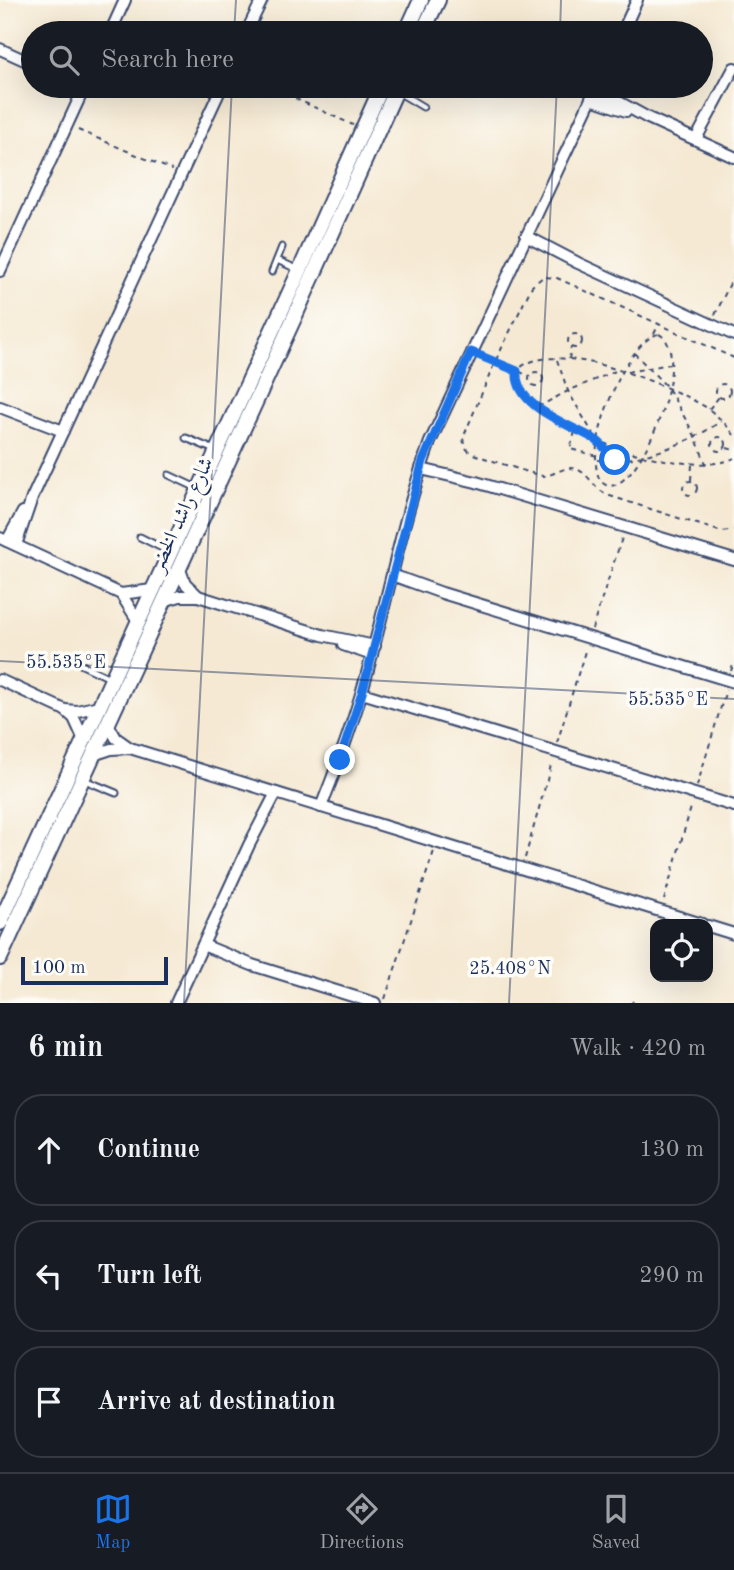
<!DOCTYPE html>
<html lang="en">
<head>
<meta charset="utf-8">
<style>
	body { margin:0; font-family:"Old Standard TT",Amiri,serif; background:#20242c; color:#f1f3f6 }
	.controls { position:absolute; right:21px; bottom:21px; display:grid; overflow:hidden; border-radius:14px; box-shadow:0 7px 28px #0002 }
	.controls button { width:63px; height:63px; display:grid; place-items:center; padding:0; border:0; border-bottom:2px solid #363941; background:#171b24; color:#f1f3f6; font:35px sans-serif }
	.scale { position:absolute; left:21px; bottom:18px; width:147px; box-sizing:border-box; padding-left:7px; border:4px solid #1b2f5e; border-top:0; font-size:19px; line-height:24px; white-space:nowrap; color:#1b2f5e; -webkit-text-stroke:5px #fdfcf7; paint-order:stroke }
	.stop { position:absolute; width:21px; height:21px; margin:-16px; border:5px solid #1a73e8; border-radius:50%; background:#fff }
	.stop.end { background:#1a73e8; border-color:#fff; box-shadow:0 2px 7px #0008 }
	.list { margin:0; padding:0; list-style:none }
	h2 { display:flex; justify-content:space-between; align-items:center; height:91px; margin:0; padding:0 28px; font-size:30px }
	h2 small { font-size:23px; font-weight:400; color:#9ea1a6 }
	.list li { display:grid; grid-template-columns:46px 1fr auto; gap:21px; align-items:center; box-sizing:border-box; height:112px; margin:0 14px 14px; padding:0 14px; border:2px solid #363941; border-radius:28px }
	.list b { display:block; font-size:26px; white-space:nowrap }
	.list em { font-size:23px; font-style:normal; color:#9ea1a6 }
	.icon { flex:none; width:38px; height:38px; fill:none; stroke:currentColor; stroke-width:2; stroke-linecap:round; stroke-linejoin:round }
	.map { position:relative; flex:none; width:734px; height:1003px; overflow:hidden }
	.search { position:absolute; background:#171b24; box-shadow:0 7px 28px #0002; left:21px; right:21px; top:21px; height:77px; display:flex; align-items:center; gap:18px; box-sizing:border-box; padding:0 24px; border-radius:38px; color:#9ea1a6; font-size:26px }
	.sheet { height:469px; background:#171b24 }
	nav { display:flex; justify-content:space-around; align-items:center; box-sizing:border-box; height:98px; border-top:2px solid #363941; background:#171b24; font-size:19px; color:#9ea1a6 }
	nav a { display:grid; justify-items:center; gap:4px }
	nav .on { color:#1a73e8 }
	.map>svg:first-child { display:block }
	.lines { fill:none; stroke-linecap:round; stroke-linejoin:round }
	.service-casing { stroke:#3c4b70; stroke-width:9 }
	.minor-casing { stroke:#3c4b70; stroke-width:14 }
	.tertiary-casing { stroke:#3c4b70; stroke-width:18 }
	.path { stroke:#3c4b70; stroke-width:2; stroke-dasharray:5 5; stroke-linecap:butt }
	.service { stroke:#fff; stroke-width:5 }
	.minor { stroke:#fff; stroke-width:10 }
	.tertiary { stroke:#fff; stroke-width:14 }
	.route { stroke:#1a73e8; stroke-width:9 }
	.ticks { fill:none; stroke:#1b2f5e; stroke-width:2; stroke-opacity:0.45 }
	.labels { text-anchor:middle; stroke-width:7; stroke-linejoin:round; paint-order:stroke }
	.street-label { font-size:21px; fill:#1b2f5e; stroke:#fdfcf7 }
	.ticks-label { font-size:18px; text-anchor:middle; fill:#1b2f5e; stroke:#fdfcf7; stroke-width:7; stroke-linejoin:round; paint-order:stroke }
</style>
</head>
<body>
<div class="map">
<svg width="734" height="1003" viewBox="0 0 734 1003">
	<rect width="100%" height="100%" fill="#fdfcf7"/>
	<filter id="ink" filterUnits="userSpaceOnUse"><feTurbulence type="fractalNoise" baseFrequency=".0143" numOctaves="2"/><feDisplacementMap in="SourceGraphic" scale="14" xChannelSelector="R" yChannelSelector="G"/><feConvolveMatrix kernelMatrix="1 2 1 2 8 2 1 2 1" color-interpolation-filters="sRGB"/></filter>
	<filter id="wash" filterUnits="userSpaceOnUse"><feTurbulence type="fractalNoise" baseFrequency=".00686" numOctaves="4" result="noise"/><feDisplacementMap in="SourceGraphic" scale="28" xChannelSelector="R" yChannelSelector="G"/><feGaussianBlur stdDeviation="1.57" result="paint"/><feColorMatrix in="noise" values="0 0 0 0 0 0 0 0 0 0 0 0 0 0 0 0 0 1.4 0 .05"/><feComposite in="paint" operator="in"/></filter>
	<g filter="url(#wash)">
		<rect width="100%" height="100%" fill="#f5e9d3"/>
	</g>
	<g filter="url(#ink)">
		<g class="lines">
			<!-- service casing -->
			<g class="service-casing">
				<g id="service">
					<path d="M398,92L423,107"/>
					<path d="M277,260L299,270"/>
					<path d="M272,272L282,247"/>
					<path d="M186,438L217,451"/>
					<path d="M169,475L199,489"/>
					<path d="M140,537L170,552"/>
					<path d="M82,665L112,679"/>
					<path d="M82,779L116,793"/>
				</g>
			</g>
			<!-- minor casing -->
			<g class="minor-casing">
				<g id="minor">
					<path d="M110,33L125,0"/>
					<path d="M246,33L262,0"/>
					<path d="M622,33L637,0"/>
					<path d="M0,49L33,64"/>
					<path d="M595,89L648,118L734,157"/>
					<path d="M591,99L626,111"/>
					<path d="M696,139L734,68"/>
					<path d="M526,236L578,263L734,335"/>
					<path d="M0,271L85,86"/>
					<path d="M0,407L63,431"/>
					<path d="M421,469L476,482L734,560"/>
					<path d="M0,538L121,594L138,621"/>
					<path d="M7,541L23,512"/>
					<path d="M16,545L32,498L222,86"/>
					<path d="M179,567L185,583L198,596"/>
					<path d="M392,575L442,593L734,682"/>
					<path d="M121,594L152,590"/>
					<path d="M163,601L180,596H198L322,635L375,646"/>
					<path d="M343,645L372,655"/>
					<path d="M0,680L65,710L77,711L99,706"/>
					<path d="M362,693L734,806"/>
					<path d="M65,710L74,718L84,740"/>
					<path d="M108,724L116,738L130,748"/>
					<path d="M93,755L111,749L130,748L702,924"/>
					<path d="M321,807C341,757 359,707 372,654C391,583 405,511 430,442L597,86"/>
					<path d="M708,926L734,934"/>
					<path d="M203,945L252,965L375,1003"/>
					<path d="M176,1003L249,845L276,793"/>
				</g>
			</g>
			<!-- tertiary casing -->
			<g class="tertiary-casing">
				<g id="tertiary">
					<path d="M406,33L421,0"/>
					<path d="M422,33L438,0"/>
					<path d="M0,923L300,270L382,86"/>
					<path d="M0,958L294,318L398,86"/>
				</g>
			</g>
			<!-- path -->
			<g class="path">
				<path d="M268,86L353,125"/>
				<path d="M78,130L172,170"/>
				<path d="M715,315L734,275"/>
				<path d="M654,334L659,324"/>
				<path d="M659,334C697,354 637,498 606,485C575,472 622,340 659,334Z"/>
				<circle cx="575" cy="341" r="7"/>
				<path d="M634,353L668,388L695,436L706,464"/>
				<path d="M482,357L530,376"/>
				<path d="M734,358L557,278L543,277L532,286L495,362L463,438C464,444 465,449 470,452C476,456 538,476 544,476C555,475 565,465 576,469C589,473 595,491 610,496L722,532L734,530"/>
				<path d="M569,359L571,347"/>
				<path d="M557,360L568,391L596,439"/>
				<path d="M627,372L670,364"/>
				<circle cx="536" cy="379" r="7"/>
				<circle cx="723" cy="391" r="7"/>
				<path d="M538,407L568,391L618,370"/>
				<path d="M709,409L719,397"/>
				<path d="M575,432L570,449L597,456"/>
				<path d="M734,435C726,424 718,416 707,408C674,387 548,334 517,371C511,427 691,482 734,458"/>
				<circle cx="719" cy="444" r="7"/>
				<path d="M600,443L628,472"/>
				<path d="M727,448L734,450"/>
				<path d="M598,460C635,464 691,443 721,421"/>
				<path d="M691,480L692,465"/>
				<circle cx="690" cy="488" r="7"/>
				<path d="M592,629L622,538"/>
				<path d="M731,671L734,662"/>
				<path d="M557,743L586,648"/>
				<path d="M697,786L726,690"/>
				<path d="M525,858L552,762"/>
				<path d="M664,900L692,804"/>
				<path d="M385,999L434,851"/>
				<path d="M632,1003L633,1001"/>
			</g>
			<!-- service -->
			<use href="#service" class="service"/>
			<!-- minor -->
			<use href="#minor" class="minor"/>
			<!-- tertiary -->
			<use href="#tertiary" class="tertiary"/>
		</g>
	</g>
	<g class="lines" filter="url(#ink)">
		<!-- route -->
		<path class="route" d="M340,760L362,693L423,461L471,352L517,371C514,408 572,425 596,440C603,445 609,453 615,460"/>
	</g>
	<!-- ticks -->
	<path class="ticks" d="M234,33L236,0M560,33L561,0M0,661L734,699M184,1003L232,86M509,1003L557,86"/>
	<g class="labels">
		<!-- street labels -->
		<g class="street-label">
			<text transform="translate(181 514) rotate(-65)" y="7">شارع راشد الخضر</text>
		</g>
	</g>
	<g class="ticks-label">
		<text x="66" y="668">55.535°E</text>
		<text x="668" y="705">55.535°E</text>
		<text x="510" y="974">25.408°N</text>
	</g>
</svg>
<div class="controls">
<button><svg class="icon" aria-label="locate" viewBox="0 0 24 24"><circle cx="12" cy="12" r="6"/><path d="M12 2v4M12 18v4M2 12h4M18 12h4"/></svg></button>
</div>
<div class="scale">100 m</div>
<div class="stop" style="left:615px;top:460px"></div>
<div class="stop end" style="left:340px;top:760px"></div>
<div class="search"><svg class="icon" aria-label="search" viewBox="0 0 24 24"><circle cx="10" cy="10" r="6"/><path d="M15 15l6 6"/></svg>Search here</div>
</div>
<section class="sheet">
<h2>6 min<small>Walk · 420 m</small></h2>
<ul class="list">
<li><svg class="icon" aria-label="ahead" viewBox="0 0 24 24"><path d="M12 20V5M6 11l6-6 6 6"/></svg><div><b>Continue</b></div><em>130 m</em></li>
<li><svg class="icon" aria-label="left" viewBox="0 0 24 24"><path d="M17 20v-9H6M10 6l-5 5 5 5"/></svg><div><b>Turn left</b></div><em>290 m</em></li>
<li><svg class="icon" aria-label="arrive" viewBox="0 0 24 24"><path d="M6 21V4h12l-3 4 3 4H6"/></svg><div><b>Arrive at destination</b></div></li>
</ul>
</section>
<nav>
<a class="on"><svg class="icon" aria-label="map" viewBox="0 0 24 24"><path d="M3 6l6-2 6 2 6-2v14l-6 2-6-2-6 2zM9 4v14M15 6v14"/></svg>Map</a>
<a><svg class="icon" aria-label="directions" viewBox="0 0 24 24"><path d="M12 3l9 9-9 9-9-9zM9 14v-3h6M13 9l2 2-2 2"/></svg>Directions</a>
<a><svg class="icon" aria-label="saved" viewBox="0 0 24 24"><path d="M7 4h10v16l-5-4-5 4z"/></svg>Saved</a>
</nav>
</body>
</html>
